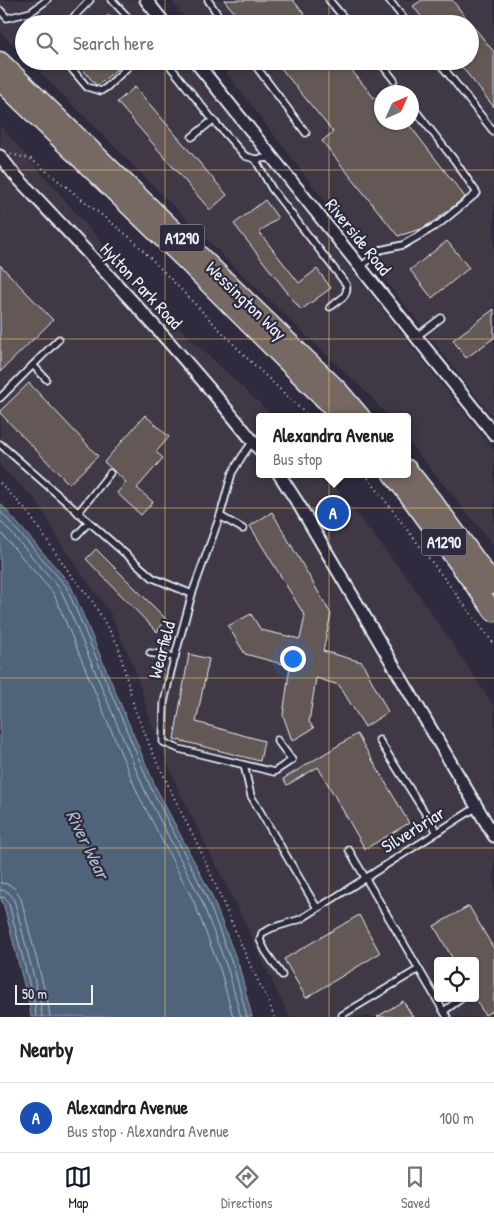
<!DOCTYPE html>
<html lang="en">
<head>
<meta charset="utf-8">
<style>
	body { margin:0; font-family:"Patrick Hand",sans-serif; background:#f6f6f6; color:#202124 }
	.controls { position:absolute; right:15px; bottom:15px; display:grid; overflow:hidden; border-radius:5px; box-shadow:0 1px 4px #0004 }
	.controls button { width:45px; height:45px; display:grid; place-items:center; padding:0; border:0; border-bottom:1px solid #e0e0e0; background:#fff; color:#202124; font:25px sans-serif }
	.compass { position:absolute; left:374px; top:85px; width:45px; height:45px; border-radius:50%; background:#fff; box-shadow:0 1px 4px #0004; rotate:45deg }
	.scale { position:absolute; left:15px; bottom:12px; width:78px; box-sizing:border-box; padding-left:5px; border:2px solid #e8f1f8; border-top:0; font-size:14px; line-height:18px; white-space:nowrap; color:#e8f1f8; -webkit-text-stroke:4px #2f2a3d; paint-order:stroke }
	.you { position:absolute; left:292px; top:658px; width:18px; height:18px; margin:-12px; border:4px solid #fff; border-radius:50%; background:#1a73e8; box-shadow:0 0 0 8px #1a73e833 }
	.badge { display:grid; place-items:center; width:32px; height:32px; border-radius:50%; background:#111827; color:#fff; font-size:16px; font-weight:700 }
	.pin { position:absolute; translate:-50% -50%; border:2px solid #fff; box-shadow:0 1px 5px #0006 }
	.popup { position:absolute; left:256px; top:413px; width:155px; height:65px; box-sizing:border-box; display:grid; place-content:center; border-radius:5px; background:#fff; filter:drop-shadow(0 1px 4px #0005); font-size:16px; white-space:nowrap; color:#757577 }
	.popup b { font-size:19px; color:#202124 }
	.popup::after { content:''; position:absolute; left:50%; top:100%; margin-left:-10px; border:10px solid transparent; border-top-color:#fff }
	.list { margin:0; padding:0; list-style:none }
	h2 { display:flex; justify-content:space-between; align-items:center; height:65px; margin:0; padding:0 20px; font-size:21px }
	h2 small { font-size:16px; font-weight:400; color:#757577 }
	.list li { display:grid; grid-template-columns:32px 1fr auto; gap:15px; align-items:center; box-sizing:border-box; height:70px; padding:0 20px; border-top:1px solid #e0e0e0 }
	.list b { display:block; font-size:19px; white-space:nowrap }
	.list p { margin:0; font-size:16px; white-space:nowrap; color:#757577 }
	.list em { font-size:16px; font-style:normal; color:#757577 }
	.icon { flex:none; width:28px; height:28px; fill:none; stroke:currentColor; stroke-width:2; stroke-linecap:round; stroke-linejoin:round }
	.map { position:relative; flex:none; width:494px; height:1017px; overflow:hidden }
	.search { position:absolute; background:#fff; box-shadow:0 1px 4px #0004; left:15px; right:15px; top:15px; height:55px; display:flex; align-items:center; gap:12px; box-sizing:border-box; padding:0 18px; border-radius:28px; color:#757577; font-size:19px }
	.sheet { height:135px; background:#fff }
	nav { display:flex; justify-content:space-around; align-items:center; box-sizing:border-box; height:70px; border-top:1px solid #e0e0e0; background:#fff; font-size:14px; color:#757577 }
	nav a { display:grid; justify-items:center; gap:2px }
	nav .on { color:#111827 }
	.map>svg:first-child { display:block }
	.built { fill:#3f3844; fill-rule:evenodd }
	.water { fill:#4f647a; stroke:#8c9cac }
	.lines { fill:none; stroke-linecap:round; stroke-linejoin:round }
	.shore { stroke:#abb9c6; stroke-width:1 }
	.building { fill:#645854; stroke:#e8f1f8 }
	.lane-casing { stroke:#e8f1f8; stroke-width:9 }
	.street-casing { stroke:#e8f1f8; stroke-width:15 }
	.primary-casing { stroke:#e8f1f8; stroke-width:21 }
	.path { stroke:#e8f1f8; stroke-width:2; stroke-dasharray:1 4; stroke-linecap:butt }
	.lane { stroke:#2f2a3d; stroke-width:5.5 }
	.street { stroke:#2f2a3d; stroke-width:11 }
	.primary { stroke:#766964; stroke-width:18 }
	.grid { fill:none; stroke:#ffd166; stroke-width:1; stroke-opacity:0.55 }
	.labels { text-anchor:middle; stroke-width:4.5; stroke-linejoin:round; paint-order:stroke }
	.shield { fill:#2f2a3d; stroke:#b0b5c0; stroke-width:1 }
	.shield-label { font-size:16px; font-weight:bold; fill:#e8f1f8 }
	.street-label { font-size:18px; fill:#e8f1f8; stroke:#2f2a3d }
	.water-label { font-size:19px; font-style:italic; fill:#abb9c6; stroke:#2f2a3d }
</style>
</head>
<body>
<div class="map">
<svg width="494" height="1017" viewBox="0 0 494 1017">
	<rect width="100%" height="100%" fill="#2f2a3d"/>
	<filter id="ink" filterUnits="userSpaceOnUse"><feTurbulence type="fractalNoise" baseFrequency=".02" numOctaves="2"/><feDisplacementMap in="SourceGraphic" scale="10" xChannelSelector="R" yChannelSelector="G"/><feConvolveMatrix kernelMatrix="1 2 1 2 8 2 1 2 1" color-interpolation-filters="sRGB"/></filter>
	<g filter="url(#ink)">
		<!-- built -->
		<g class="built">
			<path d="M0,0H138L157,24H24V56L0,32Z"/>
			<path d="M171,0H494V419L399,298L217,61H470V24H189ZM382,92H412V122H382Z"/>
			<path d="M29,61H186L494,450V546L407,440V417H388L370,396L228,261Z"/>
			<path d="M0,125L158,308L274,417H259V474H325L409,580L494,706V1017H289L243,919L179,791L152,725L134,667L110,613L65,550L37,501L0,466ZM438,961H475V998H438Z"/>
		</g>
		<!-- water -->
		<path class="water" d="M0,503L70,584L155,786L211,894L239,966L252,1017H31L30,1008L4,906L0,897Z"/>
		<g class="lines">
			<!-- shore -->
			<g class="shore">
				<path d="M0,511L66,586L151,788L206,896L234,968L247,1017"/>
				<path d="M0,520L61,590L145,791L201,899L228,970L241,1017"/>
				<path d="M0,532L54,594L138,794L194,902L221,972L233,1017"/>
				<path d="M0,883C11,883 17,889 21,899L48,1003L50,1017"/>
				<path d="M0,890C9,890 12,895 15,903L41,1005L42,1017"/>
				<path d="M0,897L5,898L9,904L35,1006L36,1017"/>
			</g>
		</g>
		<!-- building -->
		<g class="building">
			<path d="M224,0H293L312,24H244Z"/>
			<path d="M422,0H452L494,52V107L457,61H470V24H427L413,6Z"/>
			<path d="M110,14L119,24H98Z"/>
			<path d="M76,61H127L98,85L95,84Z"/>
			<path d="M275,61H344L375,99L382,94V122H407L465,197L436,220L421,229L398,236L322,141L333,132Z"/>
			<path d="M135,87L227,195L210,210L117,102Z"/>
			<path d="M265,200L278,218L259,232L299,283L317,269L331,288L301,310L234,224Z"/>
			<path d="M447,241L469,268L432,298L410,270Z"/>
			<path d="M0,265L53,320L0,372Z"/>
			<path d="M494,309V338L466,358L453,340Z"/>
			<path d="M29,383L98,456L69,484L0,413V411Z"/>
			<path d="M145,415L169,437L156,452L163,458L137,488L153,502L141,515L117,493L126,482L104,462Z"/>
			<path d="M272,512L331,614L323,651L362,662L388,712L365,727L339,685L316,678L309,722L314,728L292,741L283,715L290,666L245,654L228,626L251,614L261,630L300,639L305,616L250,526Z"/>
			<path d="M96,549L166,619L157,632L86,559Z"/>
			<path d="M189,654L209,659L196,722L264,741L260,761L174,739Z"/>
			<path d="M357,734L409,823L365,849L318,767L287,785L283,779Z"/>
			<path d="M469,906L494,949V1010L485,1015L475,999V961H454L434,926Z"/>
			<path d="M359,915L380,953L306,998L284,959Z"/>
			<path d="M403,1001L413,1017H377Z"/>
		</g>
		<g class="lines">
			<!-- lane casing -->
			<g class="lane-casing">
				<g id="lane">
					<path d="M112,0L134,24"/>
					<path d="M208,0L224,24"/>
					<path d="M329,0L349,24"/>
					<path d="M389,0L408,24"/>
					<path d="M0,10L7,18L31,12L47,0"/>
					<path d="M67,24L90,0"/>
					<path d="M65,61L87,87L101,91L107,87L134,61"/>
					<path d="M166,61L213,120"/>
					<path d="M252,61L306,133"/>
					<path d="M379,61L394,80"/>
					<path d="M438,61L494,132"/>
					<path d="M192,137L213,120L245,156L255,159L272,158"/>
					<path d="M255,159L272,189L346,284C350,296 338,301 330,307"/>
					<path d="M360,268L380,250L403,245L439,224L477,193L455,161L412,106"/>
					<path d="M416,337L441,318"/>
					<path d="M33,365L46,379"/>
					<path d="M0,398L59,339"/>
					<path d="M253,441L243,455L232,473L220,516L192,594L171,671L164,703L163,742L179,749L274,772L292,760L277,740"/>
					<path d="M0,444L153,578L192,594"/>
					<path d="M78,513L110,473"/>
					<path d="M220,516L243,529"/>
					<path d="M77,535L89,522"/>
					<path d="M150,653L175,657"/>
					<path d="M379,740L437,832"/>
					<path d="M244,765L251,796L317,908"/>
					<path d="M349,850L447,1017"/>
					<path d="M282,975L266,952L260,940L262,933L272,928L301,919L477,807"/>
					<path d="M444,1011L462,998"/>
					<path d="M342,1015L419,969"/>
				</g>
			</g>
			<!-- street casing -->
			<g class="street-casing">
				<g id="street">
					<path d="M146,0L165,24"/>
					<path d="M195,61L494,434"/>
					<path d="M0,156L14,174C98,264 183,353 259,449"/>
					<path d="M279,474L299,505L494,836"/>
				</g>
			</g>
			<!-- primary casing -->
			<g class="primary-casing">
				<g id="primary">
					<path d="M0,61L339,391L361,417"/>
					<path d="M0,81L187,262L342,417"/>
					<path d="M407,469C438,506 466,546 494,585"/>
					<path d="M392,474L410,497L494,612"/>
				</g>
			</g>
			<!-- path -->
			<g class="path">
				<path d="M11,154L31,159L132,239L249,360L309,417"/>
				<path d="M365,474L494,644"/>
				<path d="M0,483L26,510L73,578L91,599L118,645L135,710L153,753L179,808L199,847L252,969L269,1002L274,1017"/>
			</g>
			<!-- lane -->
			<use href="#lane" class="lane"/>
			<!-- street -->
			<use href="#street" class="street"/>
			<!-- primary -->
			<use href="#primary" class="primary"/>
		</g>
	</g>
	<!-- grid -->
	<path class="grid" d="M165,0V24M329,0V24M165,61V1017M329,61V1017M0,170H494M0,339H494M0,508H494M0,678H494M0,848H494"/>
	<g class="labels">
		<!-- shield labels -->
		<g class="shield">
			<rect x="159.5" y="224.5" width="45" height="27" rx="4"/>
			<rect x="421.5" y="528.5" width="45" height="27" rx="4"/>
		</g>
		<g class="shield-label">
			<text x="182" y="244">A1290</text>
			<text x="444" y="548">A1290</text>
		</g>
		<!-- street labels -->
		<g class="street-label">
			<text transform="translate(358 237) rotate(51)" y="6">Riverside Road</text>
			<text transform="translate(141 286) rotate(47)" y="6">Hylton Park Road</text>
			<text transform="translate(246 301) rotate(44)" y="6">Wessington Way</text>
			<text transform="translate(162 650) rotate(-75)" y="6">Wearfield</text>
			<text transform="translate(413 830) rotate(-32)" y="6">Silverbriar</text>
		</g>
		<!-- water labels -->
		<g class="water-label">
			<text transform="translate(88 844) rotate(64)" y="7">River Wear</text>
		</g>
	</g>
</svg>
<div class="controls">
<button><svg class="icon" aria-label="locate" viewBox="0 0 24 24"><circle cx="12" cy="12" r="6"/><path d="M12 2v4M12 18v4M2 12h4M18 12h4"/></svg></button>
</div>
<svg class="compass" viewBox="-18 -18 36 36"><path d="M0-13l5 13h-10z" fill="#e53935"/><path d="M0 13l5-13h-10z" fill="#757577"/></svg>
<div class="scale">50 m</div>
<div class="you"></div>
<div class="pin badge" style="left:333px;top:513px;background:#1a4fb4">A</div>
<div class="popup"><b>Alexandra Avenue</b>Bus stop</div>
<div class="search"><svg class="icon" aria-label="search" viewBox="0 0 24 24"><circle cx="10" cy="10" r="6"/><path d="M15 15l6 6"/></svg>Search here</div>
</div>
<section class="sheet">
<h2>Nearby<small></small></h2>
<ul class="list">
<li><span class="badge" style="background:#1a4fb4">A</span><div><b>Alexandra Avenue</b><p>Bus stop · Alexandra Avenue</p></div><em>100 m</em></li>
</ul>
</section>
<nav>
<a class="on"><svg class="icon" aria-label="map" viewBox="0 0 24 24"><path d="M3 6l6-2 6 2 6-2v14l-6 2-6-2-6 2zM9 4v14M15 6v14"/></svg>Map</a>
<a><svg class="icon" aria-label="directions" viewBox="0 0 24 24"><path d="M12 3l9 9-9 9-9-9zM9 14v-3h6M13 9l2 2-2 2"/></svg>Directions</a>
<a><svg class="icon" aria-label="saved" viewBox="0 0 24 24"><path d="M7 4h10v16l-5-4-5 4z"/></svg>Saved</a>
</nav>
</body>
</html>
